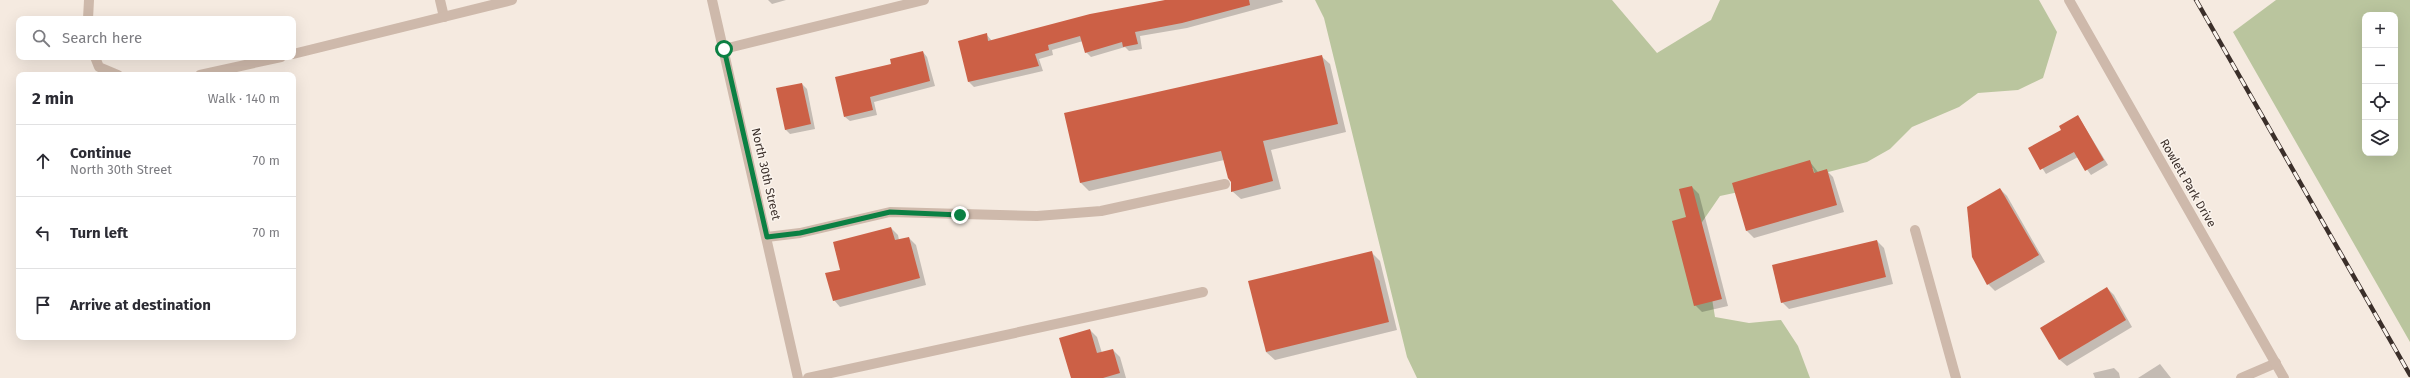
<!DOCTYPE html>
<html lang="en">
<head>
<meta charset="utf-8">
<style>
	body { margin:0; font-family:"Fira Sans",sans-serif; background:#f7f7f7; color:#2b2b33 }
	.controls { position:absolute; right:12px; top:12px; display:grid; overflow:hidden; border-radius:8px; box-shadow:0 4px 16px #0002 }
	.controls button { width:36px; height:36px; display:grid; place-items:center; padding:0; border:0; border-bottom:1px solid #e1e1e2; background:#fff; color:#2b2b33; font:20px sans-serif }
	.stop { position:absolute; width:12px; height:12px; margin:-9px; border:3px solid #0b8043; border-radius:50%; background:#fff }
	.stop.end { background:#0b8043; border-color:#fff; box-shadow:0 1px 4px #0008 }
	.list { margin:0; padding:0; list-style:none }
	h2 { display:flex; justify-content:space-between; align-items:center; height:52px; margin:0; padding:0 16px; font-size:17px }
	h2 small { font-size:13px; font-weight:400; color:#7c7c81 }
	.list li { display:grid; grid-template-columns:26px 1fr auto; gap:12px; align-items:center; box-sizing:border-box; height:72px; padding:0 16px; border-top:1px solid #e1e1e2 }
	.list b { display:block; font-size:15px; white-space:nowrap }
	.list p { margin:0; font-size:13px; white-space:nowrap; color:#7c7c81 }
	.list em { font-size:13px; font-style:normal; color:#7c7c81 }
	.icon { flex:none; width:22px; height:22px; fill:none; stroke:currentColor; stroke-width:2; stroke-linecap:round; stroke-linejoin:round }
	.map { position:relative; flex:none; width:2410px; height:378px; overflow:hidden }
	.search { position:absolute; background:#fff; box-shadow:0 4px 16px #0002; left:16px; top:16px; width:280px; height:44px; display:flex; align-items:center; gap:10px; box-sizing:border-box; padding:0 14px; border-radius:8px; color:#7c7c81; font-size:15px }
	.panel { position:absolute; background:#fff; box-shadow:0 4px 16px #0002; left:16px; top:72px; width:280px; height:268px; border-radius:8px }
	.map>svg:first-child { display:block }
	.green { fill:#bac59e; fill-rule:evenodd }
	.shadow { fill:#0003; fill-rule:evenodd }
	.building { fill:#cc6046 }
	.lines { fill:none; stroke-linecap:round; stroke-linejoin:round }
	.service { stroke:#ceb9ab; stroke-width:10 }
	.minor { stroke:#ceb9ab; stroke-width:10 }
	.tertiary { stroke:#ceb9ab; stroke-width:10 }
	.rail-casing { stroke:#3b2f2a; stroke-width:4.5 }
	.rail { stroke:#fbf4ed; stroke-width:3; stroke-dasharray:9; stroke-linecap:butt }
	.route { stroke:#0b8043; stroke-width:5 }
	.labels { text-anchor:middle; stroke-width:3; stroke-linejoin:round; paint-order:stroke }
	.street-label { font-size:12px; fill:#3b2f2a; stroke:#fbf4ed }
</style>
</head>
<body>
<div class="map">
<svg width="2410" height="378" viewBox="0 0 2410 378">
	<rect width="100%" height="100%" fill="#f5eae0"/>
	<!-- green -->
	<g class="green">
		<path d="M1315,0H1612L1657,53L1711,20L1720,0H2039L2057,32L2043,78L2018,90L1978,93L1959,107L1912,127L1890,149L1867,162L1805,178L1720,196L1700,225L1715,317L1749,323L1781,320L1798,346L1810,378H1417L1407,357L1324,18Z"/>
		<path d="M2276,0H2410V342L2233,32ZM2365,15H2395V153H2365Z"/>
	</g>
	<!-- shadow -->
	<g class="shadow">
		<path d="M768,0H786L772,4Z"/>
		<path d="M1169,0H1282L1283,2L1187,28L1140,36L1142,49L1129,51L1125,47L1091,57L1086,52L1083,41L1052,50L1053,55L1039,59L1043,71L974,87L969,82L959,41L986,34L992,41Z"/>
		<path d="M923,52L927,57L935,86L874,102L877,115L850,121L845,117L892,64Z"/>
		<path d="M1321,56L1330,64L1346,132L1271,150L1281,189L1241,199L1232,191V182L1224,160L1089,191L1081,183L1065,114Z"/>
		<path d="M802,84L807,89L815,129L790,134L785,129Z"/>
		<path d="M2078,116L2108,165L2091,175L2078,157L2046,174L2030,149L2063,130Z"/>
		<path d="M1810,162L1818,172L1826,170L1833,177L1844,212L1754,238L1747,231L1734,183ZM1811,168H1813L1816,177Z"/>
		<path d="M1692,187L1699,194L1728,306L1702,312L1695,305L1687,218Z"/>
		<path d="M2000,189L2007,196L2045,262L1995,291L1988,284Z"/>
		<path d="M891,228L898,235L899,240L909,238L916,245L926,285L840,307L834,300L841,270Z"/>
		<path d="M1877,241L1884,248L1893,284L1789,309L1782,302Z"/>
		<path d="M1371,252L1380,261L1397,330L1275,360L1266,352Z"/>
		<path d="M2107,288L2114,295L2132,327L2067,366L2060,360L2042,328Z"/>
		<path d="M1090,330L1097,337L1102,353L1113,350L1120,357L1126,378H1072Z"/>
		<path d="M2160,364L2171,378H2138Z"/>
		<path d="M2114,368L2119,373L2120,378H2095L2093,373Z"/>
	</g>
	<!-- building -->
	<g class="building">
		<path d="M1165,0H1249L1250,5L1182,23L1135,32L1138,44L1123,47L1122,42L1085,53L1080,36L1048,45L1049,50L1035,54L1039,66L968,82L958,41L987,33L988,41L1090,14Z"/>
		<path d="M923,51L930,81L870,97L873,110L844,117L835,77L891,64L890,59Z"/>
		<path d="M1322,55L1338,124L1263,141L1273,181L1231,192V182L1228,178L1221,151L1080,183L1064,113Z"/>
		<path d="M802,83L811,124L785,130L776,88Z"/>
		<path d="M2078,115L2104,160L2085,171L2074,152L2040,170L2028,148L2061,130L2059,126Z"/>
		<path d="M1810,160L1814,173L1827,169L1837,205L1746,231L1732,183Z"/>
		<path d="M1692,186L1722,299L1694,306L1672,221L1686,217L1679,189Z"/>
		<path d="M2000,188L2039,255L1987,285L1972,257L1967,207Z"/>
		<path d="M891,227L895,240L909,237L920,278L833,301L825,273L840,270L833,242Z"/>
		<path d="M1877,240L1886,277L1781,303L1772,265Z"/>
		<path d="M1372,251L1389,322L1266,352L1248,281Z"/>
		<path d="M2107,287L2126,320L2059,360L2040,328Z"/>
		<path d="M1090,329L1097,353L1113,349L1120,373L1103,378H1071L1059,338Z"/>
	</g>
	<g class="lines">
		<!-- service -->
		<g class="service">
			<path d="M440,0L444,17"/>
			<path d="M88,19L89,0"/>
			<path d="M293,54L512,0"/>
			<path d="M95,57L99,67L118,75"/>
			<path d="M200,75L281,57"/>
			<path d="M1915,230L1956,378"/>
			<path d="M767,237L800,233L890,212L1037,216L1101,211L1225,184"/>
			<path d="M808,378L1203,292"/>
			<path d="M2241,378L2276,363"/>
		</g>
		<!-- minor -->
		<g class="minor">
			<path d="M712,0L798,378"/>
			<path d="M724,49L924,0"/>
		</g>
		<!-- tertiary -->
		<path class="tertiary" d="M2069,0L2284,378"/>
		<!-- rail casing -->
		<g class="rail-casing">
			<path id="rail" d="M2196,0L2410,375"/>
		</g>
		<!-- rail -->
		<use href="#rail" class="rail"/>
	</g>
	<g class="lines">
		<!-- route -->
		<path class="route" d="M724,49L767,237L800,233L890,212L960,215"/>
	</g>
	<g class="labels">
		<!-- street labels -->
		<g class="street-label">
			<text transform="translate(766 174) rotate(77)" y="4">North 30th Street</text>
			<text transform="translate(2188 183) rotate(60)" y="4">Rowlett Park Drive</text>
		</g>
	</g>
</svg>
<div class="controls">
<button>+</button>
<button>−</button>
<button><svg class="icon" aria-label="locate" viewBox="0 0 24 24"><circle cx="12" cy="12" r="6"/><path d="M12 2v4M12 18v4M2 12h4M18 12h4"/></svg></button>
<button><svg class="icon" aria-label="layers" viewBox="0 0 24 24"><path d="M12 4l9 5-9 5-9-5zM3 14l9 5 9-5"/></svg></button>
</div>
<div class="stop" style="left:724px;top:49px"></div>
<div class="stop end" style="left:960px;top:215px"></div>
<div class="search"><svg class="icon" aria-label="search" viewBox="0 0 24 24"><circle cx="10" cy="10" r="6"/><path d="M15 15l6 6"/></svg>Search here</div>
<section class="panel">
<h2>2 min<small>Walk · 140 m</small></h2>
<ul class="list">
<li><svg class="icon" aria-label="ahead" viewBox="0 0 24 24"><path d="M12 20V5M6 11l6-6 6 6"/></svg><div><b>Continue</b><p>North 30th Street</p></div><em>70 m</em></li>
<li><svg class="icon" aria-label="left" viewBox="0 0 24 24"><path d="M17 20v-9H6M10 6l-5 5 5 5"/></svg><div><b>Turn left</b></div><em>70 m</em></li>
<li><svg class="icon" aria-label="arrive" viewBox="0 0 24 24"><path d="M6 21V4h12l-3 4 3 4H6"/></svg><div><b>Arrive at destination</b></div></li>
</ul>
</section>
</div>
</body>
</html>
